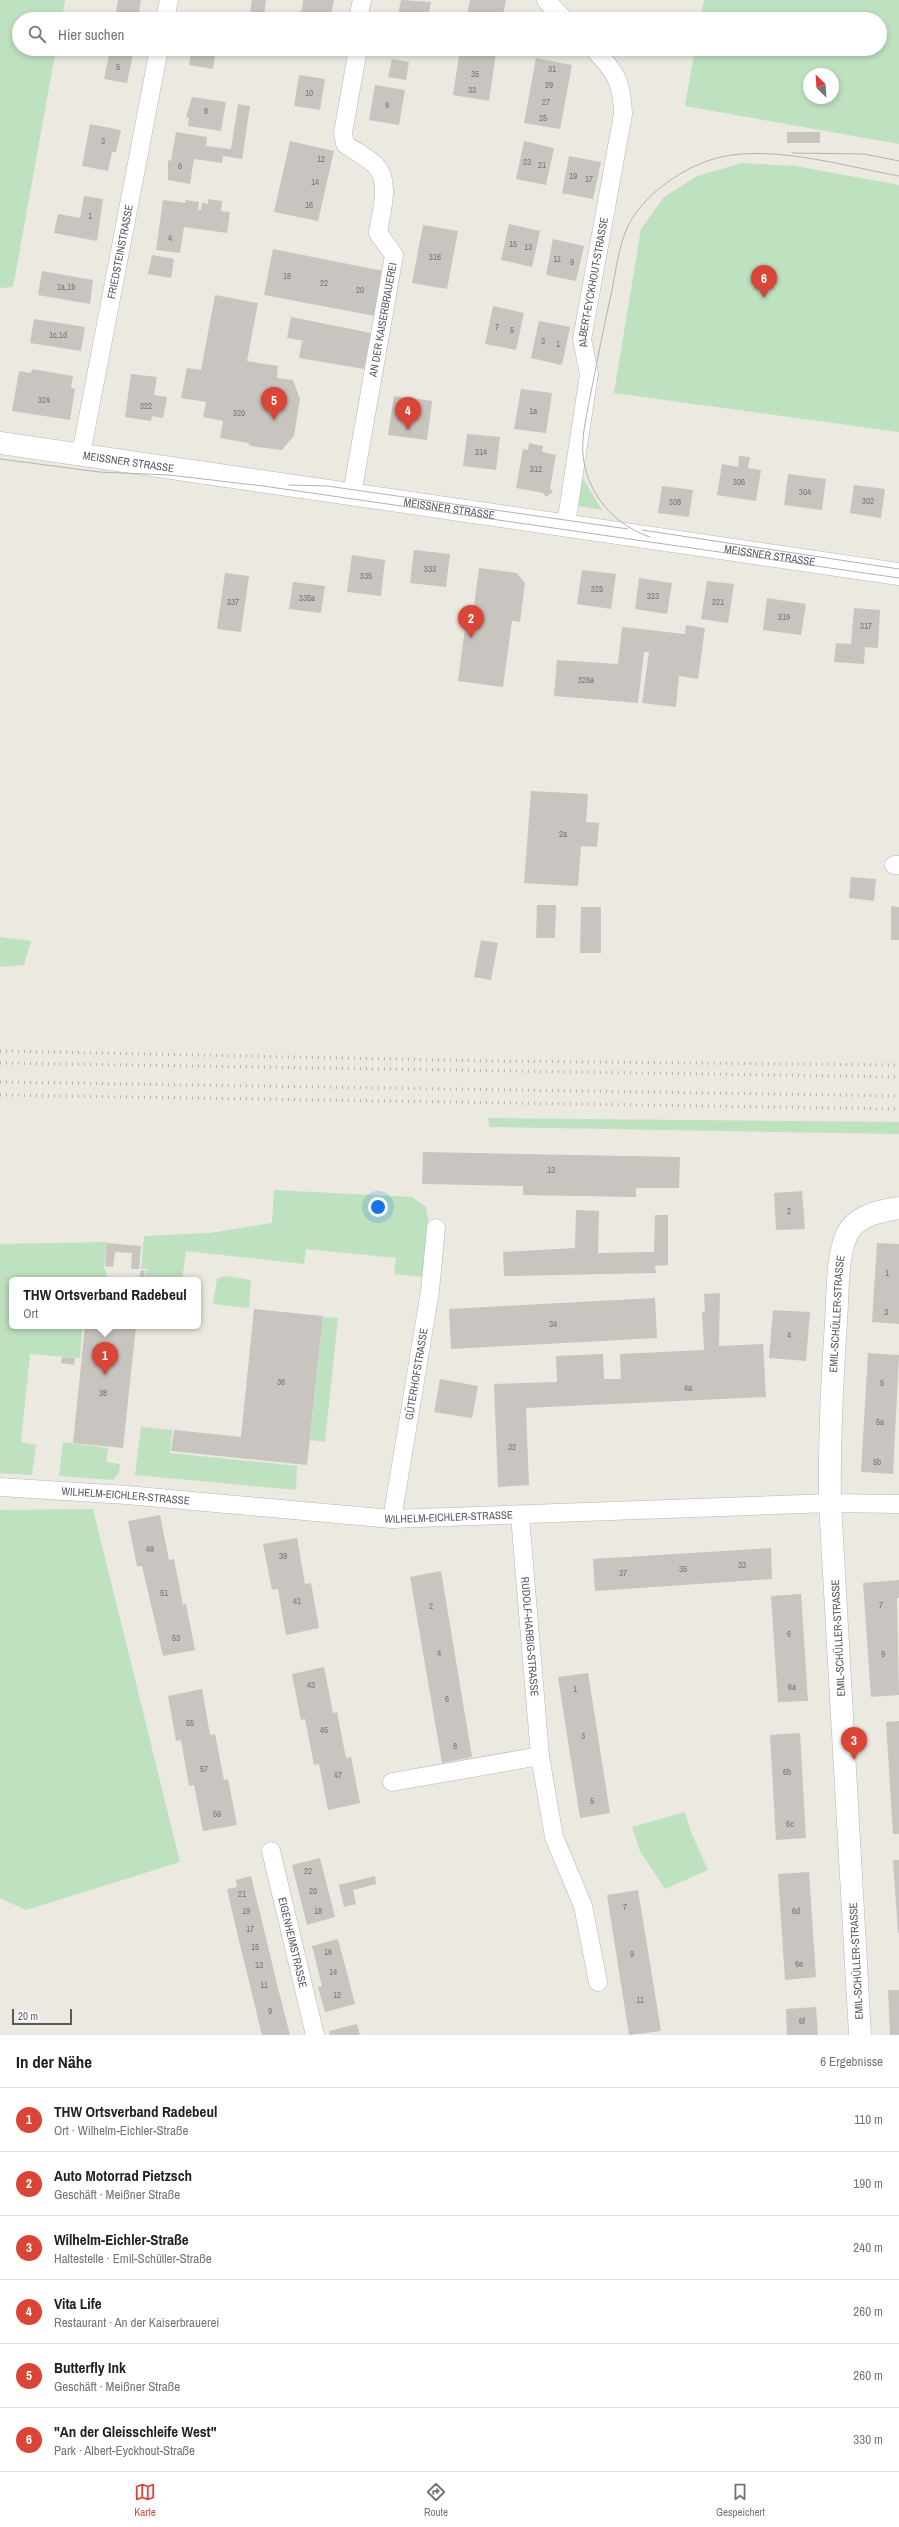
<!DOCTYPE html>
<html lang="de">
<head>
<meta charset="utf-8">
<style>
	body { margin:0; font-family:"Archivo Narrow",sans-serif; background:#f6f6f6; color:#202124 }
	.compass { position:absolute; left:803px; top:68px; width:36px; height:36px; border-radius:50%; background:#fff; box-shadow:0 2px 6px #0003; rotate:335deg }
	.scale { position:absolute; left:12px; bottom:10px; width:60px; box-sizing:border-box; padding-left:4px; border:2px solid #595c60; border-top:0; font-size:11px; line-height:14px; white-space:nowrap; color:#595c60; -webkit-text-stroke:3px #fff; paint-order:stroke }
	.you { position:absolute; left:378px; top:1207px; width:14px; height:14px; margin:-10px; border:3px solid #fff; border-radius:50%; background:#1a73e8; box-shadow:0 0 0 6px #1a73e833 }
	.badge { display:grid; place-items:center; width:26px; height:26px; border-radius:50%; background:#d94638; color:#fff; font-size:13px; font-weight:700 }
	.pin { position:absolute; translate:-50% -33px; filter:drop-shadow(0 1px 2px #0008) }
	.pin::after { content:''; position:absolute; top:21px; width:14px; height:12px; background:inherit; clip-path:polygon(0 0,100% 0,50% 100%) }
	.popup { position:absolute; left:9px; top:1277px; width:192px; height:52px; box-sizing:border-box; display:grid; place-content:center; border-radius:6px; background:#fff; filter:drop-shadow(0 1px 3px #0005); font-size:13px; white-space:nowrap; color:#757577 }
	.popup b { font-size:15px; color:#202124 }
	.popup::after { content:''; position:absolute; left:50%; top:100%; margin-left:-8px; border:8px solid transparent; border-top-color:#fff }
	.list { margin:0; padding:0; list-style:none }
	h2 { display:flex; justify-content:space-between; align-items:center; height:52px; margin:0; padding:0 16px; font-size:17px }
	h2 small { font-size:13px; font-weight:400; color:#757577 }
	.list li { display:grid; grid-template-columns:26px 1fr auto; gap:12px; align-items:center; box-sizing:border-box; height:64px; padding:0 16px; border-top:1px solid #e0e0e0 }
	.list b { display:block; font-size:15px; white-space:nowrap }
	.list p { margin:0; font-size:13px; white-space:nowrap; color:#757577 }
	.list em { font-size:13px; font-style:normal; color:#757577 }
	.icon { flex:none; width:22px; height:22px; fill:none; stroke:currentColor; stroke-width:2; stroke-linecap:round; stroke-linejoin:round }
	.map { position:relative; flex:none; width:899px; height:2035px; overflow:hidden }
	.search { position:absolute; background:#fff; box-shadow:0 2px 6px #0003; left:12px; right:12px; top:12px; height:44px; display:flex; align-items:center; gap:10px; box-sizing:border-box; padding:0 14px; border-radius:22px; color:#757577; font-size:15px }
	.sheet { height:436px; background:#fff }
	nav { display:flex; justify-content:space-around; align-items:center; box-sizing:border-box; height:56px; border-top:1px solid #e0e0e0; background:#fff; font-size:11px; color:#757577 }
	nav a { display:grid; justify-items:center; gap:2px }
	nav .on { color:#d94638 }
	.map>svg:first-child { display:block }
	.green { fill:#bee1bf; fill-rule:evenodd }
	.building { fill:#c8c5c0 }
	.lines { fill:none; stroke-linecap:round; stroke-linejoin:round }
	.street-casing { stroke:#b3b6ba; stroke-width:19 }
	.secondary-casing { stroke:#b4b7bc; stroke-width:23 }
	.street { stroke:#fff; stroke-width:18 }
	.secondary { stroke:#fff; stroke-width:22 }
	.tram { stroke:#b1b2b2; stroke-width:1 }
	.rail { stroke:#b1b2b2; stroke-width:3; stroke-dasharray:1 5; stroke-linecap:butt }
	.labels { text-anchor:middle; stroke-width:3; stroke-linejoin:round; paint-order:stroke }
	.number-label { font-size:9px; fill:#757678 }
	.street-label { font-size:11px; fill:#595c60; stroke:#fff }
</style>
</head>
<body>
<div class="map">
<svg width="899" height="2035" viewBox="0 0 899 2035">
	<rect width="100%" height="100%" fill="#ebe9e0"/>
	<!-- green -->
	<g class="green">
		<path d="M0,0H65L62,19H19V49H56L13,287L0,288Z"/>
		<path d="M704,0H899V144L685,106L695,49H880V19H700ZM809,74H833V98H809Z"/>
		<path d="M742,163L795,166L899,185V432L614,393L641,229L664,197L697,176Z"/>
		<path d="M582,477L602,510L578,506Z"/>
		<path d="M0,937L31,941L24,965L0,967Z"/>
		<path d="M488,1118L899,1122V1134L490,1127Z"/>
		<path d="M274,1190L412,1197L426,1207L429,1225L423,1277L394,1274L396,1258L306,1249L304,1264L186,1251L182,1280H145L147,1269H141L144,1236L210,1233L272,1223Z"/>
		<path d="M107,1242L104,1267L109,1280H12V1326H82L80,1358L30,1354L21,1442L36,1445L32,1475L0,1473V1244Z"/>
		<path d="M225,1276L251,1280L249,1308L213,1304L217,1279Z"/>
		<path d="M323,1317L338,1318L325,1442L310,1440Z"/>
		<path d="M141,1427L172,1430L170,1453L297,1466L296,1490L135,1475Z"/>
		<path d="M63,1442L108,1448L106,1462L120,1464L119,1473L113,1480L59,1476Z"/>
		<path d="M93,1509L180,1862L26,1910L0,1898V1510Z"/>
		<path d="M685,1812L691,1832L708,1870L665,1889L640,1851L632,1827Z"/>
	</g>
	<!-- building -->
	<g class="building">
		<path d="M118,0H141L138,19L115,18Z"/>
		<path d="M252,0H266L264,16L250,13Z"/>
		<path d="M303,0H334L330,19H295L296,13L302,10Z"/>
		<path d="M401,0L431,2L428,19H397Z"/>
		<path d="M470,0H506L502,19L467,16Z"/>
		<path d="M191,49H216L213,69L189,65Z"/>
		<path d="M460,49L496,53L489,101L453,95Z"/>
		<path d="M110,50L133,54L127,83L104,79Z"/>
		<path d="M536,58L572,65L560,129L524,123Z"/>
		<path d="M392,59L409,62L406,80L388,77Z"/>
		<path d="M299,75L325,79L320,110L294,106Z"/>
		<path d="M375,85L405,90L399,125L369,120Z"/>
		<path d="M192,97L226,102L221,131L188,126L189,118L186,117Z"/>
		<path d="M238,104L250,106L242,159L223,156L222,163L194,159L190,184L168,180V160L171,161L176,132L207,137L206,146L231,149Z"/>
		<path d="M90,124L121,130L116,152H112L108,171L82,166Z"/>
		<rect x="787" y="132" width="33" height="11"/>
		<path d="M290,141L334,151L318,221L274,212Z"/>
		<path d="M524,141L554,148L546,185L516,179Z"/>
		<path d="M569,156L601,162L593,199L562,193Z"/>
		<path d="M84,196L103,199L97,241L54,233L58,214L80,218Z"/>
		<path d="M208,199L222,201L221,211L230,212L227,233L184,227L180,253L156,250L163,200L185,203L186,200L199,202L198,210H201L202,203L208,204Z"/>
		<path d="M509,224L540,231L532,267L501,260Z"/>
		<path d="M423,225L458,231L447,289L412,283Z"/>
		<path d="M553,239L584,246L576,281L546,275Z"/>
		<path d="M273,249L383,271L375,316L264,295Z"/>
		<path d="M152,255L174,259L171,278L148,274Z"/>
		<path d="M42,271L93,280L90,304L38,295Z"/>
		<path d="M215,295L258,303L247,361L278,366L277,378L293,380L300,399L294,436L282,450L251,446L248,443L220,438L223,421L203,417L206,402L181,398L187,368L201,370Z"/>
		<path d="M493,306L524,313L516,350L485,344Z"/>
		<path d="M291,317L371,333L364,369L299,358L302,341L311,342L287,338Z"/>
		<path d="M34,319L85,327L81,351L30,343Z"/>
		<path d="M539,321L570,327L562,365L531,358Z"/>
		<path d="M32,369L73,376L71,388L75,389L70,420L12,411L19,371L31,373Z"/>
		<path d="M131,374L157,377L154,395L167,397L163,418L152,416L151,421L125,417Z"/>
		<path d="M521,389L552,393L546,433L514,429Z"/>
		<path d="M394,396L432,401L427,440L388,435Z"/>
		<path d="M467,434L500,437L496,470L463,466Z"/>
		<path d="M529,443L543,446L542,452L556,455L550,488L553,492L546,497L543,493L516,488L523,449L528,450Z"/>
		<path d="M739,456L750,457L748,468L761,470L756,501L717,495L722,464L738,467Z"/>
		<path d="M788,474L826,479L822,510L784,505Z"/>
		<path d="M854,485L885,489L881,518L850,513Z"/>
		<path d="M662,486L693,490L689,517L658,513Z"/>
		<path d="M414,550L450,554L446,587L410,583Z"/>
		<path d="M352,555L385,560L381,596L347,592Z"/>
		<path d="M479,568L517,573L525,583L520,622L512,621L503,687L458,681L467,613L473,614Z"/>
		<path d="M582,570L616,574L611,609L577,604Z"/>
		<path d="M225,573L249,576L241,632L217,629Z"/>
		<path d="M639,578L672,583L667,614L635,609Z"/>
		<path d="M707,581L734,584L728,623L701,619Z"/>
		<path d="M293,582L325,586L321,613L289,609Z"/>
		<path d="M767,598L806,604L801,635L763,630Z"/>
		<path d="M854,608L880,610L878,648L865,647L864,664L834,662L836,643L851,644Z"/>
		<path d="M686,625L705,628L698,679L679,676L676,707L642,703L649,652H644L638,703L554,696L557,660L618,664L622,627L685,634Z"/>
		<path d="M531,791L588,794L586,822L599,823L597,847L581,846L578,886L524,883Z"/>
		<path d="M851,877L876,879L874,901L849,898Z"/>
		<path d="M537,905H556L555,938H536Z"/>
		<path d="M891,906L899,907V940H891Z"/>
		<path d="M581,907H601V953H580Z"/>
		<path d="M481,940L498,943L491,980L474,977Z"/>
		<path d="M423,1152L680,1157L679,1188H636V1197L523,1195V1186L422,1184Z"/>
		<path d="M802,1191L805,1229L776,1230L774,1193Z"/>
		<path d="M576,1210L599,1211L598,1253L654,1252L655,1215H668V1265L655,1266L656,1273L504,1276L503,1252L575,1248Z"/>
		<path d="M107,1243L141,1246L139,1269H131L132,1253L115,1252L113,1267L105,1266Z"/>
		<path d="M877,1243L899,1244V1324L872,1322Z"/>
		<path d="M141,1270L145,1271L144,1280H139Z"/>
		<path d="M720,1293L719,1346L763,1344L766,1397L526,1408L529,1485L498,1487L494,1384L557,1382L556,1356L603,1354L604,1379H621L620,1354L704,1350L702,1312H705L704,1294Z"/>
		<path d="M655,1298L657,1338L451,1349L449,1309Z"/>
		<path d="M254,1309L323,1316L307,1465L171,1451L174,1430L241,1437Z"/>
		<path d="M773,1310L810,1312L806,1361L769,1358Z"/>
		<path d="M85,1326H136L123,1448L73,1443Z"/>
		<path d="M868,1353L899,1355L893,1474L861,1472Z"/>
		<path d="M62,1357L75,1358L74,1365L61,1363Z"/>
		<path d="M440,1379L478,1386L472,1418L434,1412Z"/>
		<path d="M160,1515L169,1560L174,1559L183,1605L186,1604L195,1650L163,1656L142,1566H137L128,1521Z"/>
		<path d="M297,1538L305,1584L311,1583L319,1628L286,1635L278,1589L272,1590L263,1544Z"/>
		<path d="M771,1548L772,1579L595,1591L593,1559Z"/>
		<path d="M441,1571L472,1757L442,1763L410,1577Z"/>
		<path d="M899,1580V1598H897L899,1695L871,1697L863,1583Z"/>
		<path d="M801,1594L808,1701L778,1702L771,1596Z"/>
		<path d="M324,1667L333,1713L337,1712L346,1758L351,1757L360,1803L328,1810L319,1764L314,1765L305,1719L301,1720L292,1674Z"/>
		<path d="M588,1673L610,1813L580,1818L558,1677Z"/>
		<path d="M202,1689L210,1735L215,1734L224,1780L228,1779L237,1825L203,1831L194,1785L189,1786L181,1740L176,1741L168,1696Z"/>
		<path d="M899,1721V1834H893L886,1722Z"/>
		<path d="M800,1733L806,1838L776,1840L770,1735Z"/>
		<path d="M320,1858L335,1917L307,1925L292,1865Z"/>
		<path d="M893,1860H899V1933H898Z"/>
		<path d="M809,1872L816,1977L785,1980L778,1874Z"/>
		<path d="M251,1876L279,1992L290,2035H262L235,1924L227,1889L237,1887L236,1880Z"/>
		<path d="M375,1876L376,1884L353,1890L356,1904L344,1907L339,1885Z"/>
		<path d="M638,1890L661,2031L629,2035L607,1895Z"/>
		<path d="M338,1939L355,2004L325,2012L318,1987L322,1986L312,1946Z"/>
		<path d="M888,1990H899V2035H890Z"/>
		<path d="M816,2007L818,2035H787L786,2009Z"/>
		<path d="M357,2024L360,2035H330L329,2031Z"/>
	</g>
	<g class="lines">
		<!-- street casing -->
		<g class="street-casing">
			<g id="street">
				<path d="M546,0L564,19"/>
				<path d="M165,19L169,0"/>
				<path d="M358,19L362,0"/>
				<path id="s1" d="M81,454L159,49"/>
				<path id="s2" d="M352,494L394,255L378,233C381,212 391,182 376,166C368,157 354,151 345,144L343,133L358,49"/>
				<path id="s3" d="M566,525L589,374L582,339L623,114C622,81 616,73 594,49"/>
				<path d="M894,865H899"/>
				<path id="s4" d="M0,1487L127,1495L392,1519L830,1503L899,1504"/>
				<path id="s5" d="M520,1516L540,1756L554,1837L583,1906L598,1982"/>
				<path id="s6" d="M392,1519L430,1291L436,1228"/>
				<path d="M392,1782L540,1756"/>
				<path id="s7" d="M271,1851L315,2035"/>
			</g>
		</g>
		<!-- secondary casing -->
		<g class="secondary-casing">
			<g id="secondary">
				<path id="s8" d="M0,443L899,574"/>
				<path id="s9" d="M860,2035L830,1503C829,1442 832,1382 836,1322C838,1297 836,1249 850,1229C862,1214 881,1211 899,1208"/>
			</g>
		</g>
		<!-- street -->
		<use href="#street" class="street"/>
		<!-- secondary -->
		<use href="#secondary" class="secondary"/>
		<!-- tram -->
		<g class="tram">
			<path d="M792,153L864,154L899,161"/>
			<path d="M0,459L99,472L169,475L263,486L899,578"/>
			<path d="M289,485L327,486L628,529"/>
			<path d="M642,530L899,569"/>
			<path d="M650,537C618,526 593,501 585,467C579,444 586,420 590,397C597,363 603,329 611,295C616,272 618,247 628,226C643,196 677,172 707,161C761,141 843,166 899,176"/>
		</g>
		<!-- rail -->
		<g class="rail">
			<path d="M0,1051L489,1061L899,1065"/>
			<path d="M0,1063L899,1077"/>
			<path d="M0,1082L899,1096"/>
			<path d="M0,1095L899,1109"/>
		</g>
	</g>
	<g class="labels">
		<!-- number labels -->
		<g class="number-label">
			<text x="118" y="70">5</text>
			<text x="552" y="72">31</text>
			<text x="475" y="77">35</text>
			<text x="549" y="88">29</text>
			<text x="472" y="93">33</text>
			<text x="309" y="96">10</text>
			<text x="546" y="105">27</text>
			<text x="387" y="108">9</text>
			<text x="206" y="114">8</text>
			<text x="543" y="121">25</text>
			<text x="103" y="144">3</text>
			<text x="321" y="162">12</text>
			<text x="527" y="165">23</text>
			<text x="542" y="168">21</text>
			<text x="180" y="169">6</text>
			<text x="573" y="179">19</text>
			<text x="589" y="182">17</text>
			<text x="315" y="185">14</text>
			<text x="309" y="208">16</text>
			<text x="90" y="219">1</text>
			<text x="170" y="241">4</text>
			<text x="513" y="247">15</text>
			<text x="528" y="250">13</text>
			<text x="435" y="260">316</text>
			<text x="557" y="262">11</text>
			<text x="572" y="265">9</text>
			<text x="287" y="279">18</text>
			<text x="324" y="286">22</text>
			<text x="66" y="290">1a,1b</text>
			<text x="360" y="293">20</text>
			<text x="497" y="330">7</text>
			<text x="512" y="333">5</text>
			<text x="58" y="338">1c,1d</text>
			<text x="543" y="344">3</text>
			<text x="558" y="347">1</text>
			<text x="44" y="403">324</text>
			<text x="146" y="409">322</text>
			<text x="533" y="414">1a</text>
			<text x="239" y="416">320</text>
			<text x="481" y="455">314</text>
			<text x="536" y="472">312</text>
			<text x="739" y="485">306</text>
			<text x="805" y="495">304</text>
			<text x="868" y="504">302</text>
			<text x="675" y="505">308</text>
			<text x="430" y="572">333</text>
			<text x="366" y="579">335</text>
			<text x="597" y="592">325</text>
			<text x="653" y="599">323</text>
			<text x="307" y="601">335a</text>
			<text x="233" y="605">337</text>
			<text x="718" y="605">321</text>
			<text x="784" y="620">319</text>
			<text x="866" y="629">317</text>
			<text x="586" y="683">325a</text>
			<text x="563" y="837">2a</text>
			<text x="551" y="1173">13</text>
			<text x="789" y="1214">2</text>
			<text x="887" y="1276">1</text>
			<text x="886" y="1315">3</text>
			<text x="553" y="1327">34</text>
			<text x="789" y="1338">4</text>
			<text x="281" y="1385">36</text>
			<text x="882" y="1386">5</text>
			<text x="688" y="1391">4a</text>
			<text x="103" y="1396">38</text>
			<text x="880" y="1425">5a</text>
			<text x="512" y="1450">32</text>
			<text x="877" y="1465">5b</text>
			<text x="150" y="1552">49</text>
			<text x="283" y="1559">39</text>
			<text x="742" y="1568">33</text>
			<text x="683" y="1572">35</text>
			<text x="623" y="1576">37</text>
			<text x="164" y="1596">51</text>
			<text x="297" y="1604">41</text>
			<text x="881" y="1608">7</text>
			<text x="431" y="1609">2</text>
			<text x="789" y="1637">6</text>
			<text x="176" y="1641">53</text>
			<text x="439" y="1656">4</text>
			<text x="883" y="1657">9</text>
			<text x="311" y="1688">43</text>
			<text x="792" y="1690">6a</text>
			<text x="575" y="1692">1</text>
			<text x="447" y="1702">6</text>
			<text x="190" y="1726">55</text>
			<text x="324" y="1733">45</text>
			<text x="583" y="1739">3</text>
			<text x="455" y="1749">8</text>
			<text x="204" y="1772">57</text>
			<text x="787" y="1775">6b</text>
			<text x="338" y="1778">47</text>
			<text x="592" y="1804">5</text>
			<text x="217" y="1817">59</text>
			<text x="790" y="1827">6c</text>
			<text x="308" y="1874">22</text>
			<text x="313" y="1894">20</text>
			<text x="242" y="1897">21</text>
			<text x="625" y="1910">7</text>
			<text x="246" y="1914">19</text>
			<text x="318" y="1914">18</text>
			<text x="796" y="1914">6d</text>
			<text x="250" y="1932">17</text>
			<text x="255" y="1950">15</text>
			<text x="328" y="1955">16</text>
			<text x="632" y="1957">9</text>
			<text x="799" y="1967">6e</text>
			<text x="259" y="1968">13</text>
			<text x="333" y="1975">14</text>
			<text x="264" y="1988">11</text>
			<text x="337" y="1998">12</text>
			<text x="640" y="2003">11</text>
			<text x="270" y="2014">9</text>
			<text x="802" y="2024">6f</text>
		</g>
		<!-- street labels -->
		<g class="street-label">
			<text dy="4" stroke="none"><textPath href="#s1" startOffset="206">FRIEDSTEINSTRASSE</textPath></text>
			<text dy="4" stroke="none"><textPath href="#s3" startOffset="246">ALBERT-EYCKHOUT-STRASSE</textPath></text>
			<text dy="4" stroke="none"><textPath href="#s2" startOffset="177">AN DER KAISERBRAUEREI</textPath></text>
			<text dy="4" stroke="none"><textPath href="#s8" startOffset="130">MEISSNER STRASSE</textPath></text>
			<text dy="4" stroke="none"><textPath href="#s8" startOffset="454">MEISSNER STRASSE</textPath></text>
			<text dy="4" stroke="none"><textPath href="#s8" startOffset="778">MEISSNER STRASSE</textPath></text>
			<text dy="4" stroke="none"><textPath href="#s9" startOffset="722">EMIL-SCHÜLLER-STRASSE</textPath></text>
			<text dy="4" stroke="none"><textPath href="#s6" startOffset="147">GÜTERHOFSTRASSE</textPath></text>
			<text dy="4" stroke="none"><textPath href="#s4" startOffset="126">WILHELM-EICHLER-STRASSE</textPath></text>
			<text dy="4" stroke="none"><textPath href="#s4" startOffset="450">WILHELM-EICHLER-STRASSE</textPath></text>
			<text dy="4" stroke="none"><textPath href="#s5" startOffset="121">RUDOLF-HARBIG-STRASSE</textPath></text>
			<text transform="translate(838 1638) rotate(-93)" y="4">EMIL-SCHÜLLER-STRASSE</text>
			<text dy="4" stroke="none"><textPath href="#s7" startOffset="94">EIGENHEIMSTRASSE</textPath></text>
			<text transform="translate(856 1961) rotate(-93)" y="4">EMIL-SCHÜLLER-STRASSE</text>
		</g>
	</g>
</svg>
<svg class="compass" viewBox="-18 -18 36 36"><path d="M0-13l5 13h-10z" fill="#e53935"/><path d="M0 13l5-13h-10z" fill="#757577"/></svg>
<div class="scale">20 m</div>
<div class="you"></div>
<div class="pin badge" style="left:105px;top:1375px">1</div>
<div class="popup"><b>THW Ortsverband Radebeul</b>Ort</div>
<div class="pin badge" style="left:471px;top:638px">2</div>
<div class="pin badge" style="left:854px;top:1760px">3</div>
<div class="pin badge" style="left:408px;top:430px">4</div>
<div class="pin badge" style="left:274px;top:420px">5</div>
<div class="pin badge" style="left:764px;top:298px">6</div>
<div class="search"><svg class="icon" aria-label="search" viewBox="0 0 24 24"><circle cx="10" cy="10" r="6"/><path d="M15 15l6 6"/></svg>Hier suchen</div>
</div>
<section class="sheet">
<h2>In der Nähe<small>6 Ergebnisse</small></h2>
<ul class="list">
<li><span class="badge">1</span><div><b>THW Ortsverband Radebeul</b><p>Ort · Wilhelm-Eichler-Straße</p></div><em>110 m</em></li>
<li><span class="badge">2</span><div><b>Auto Motorrad Pietzsch</b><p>Geschäft · Meißner Straße</p></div><em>190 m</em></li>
<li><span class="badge">3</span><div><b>Wilhelm-Eichler-Straße</b><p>Haltestelle · Emil-Schüller-Straße</p></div><em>240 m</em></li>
<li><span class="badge">4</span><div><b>Vita Life</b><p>Restaurant · An der Kaiserbrauerei</p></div><em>260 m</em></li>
<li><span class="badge">5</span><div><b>Butterfly Ink</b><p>Geschäft · Meißner Straße</p></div><em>260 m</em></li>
<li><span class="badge">6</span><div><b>&quot;An der Gleisschleife West&quot;</b><p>Park · Albert-Eyckhout-Straße</p></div><em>330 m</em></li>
</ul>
</section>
<nav>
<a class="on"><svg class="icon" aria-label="map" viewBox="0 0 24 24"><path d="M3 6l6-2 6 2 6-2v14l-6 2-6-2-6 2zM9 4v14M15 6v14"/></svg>Karte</a>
<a><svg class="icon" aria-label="directions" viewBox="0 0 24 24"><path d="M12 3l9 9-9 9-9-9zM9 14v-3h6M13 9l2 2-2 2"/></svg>Route</a>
<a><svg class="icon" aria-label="saved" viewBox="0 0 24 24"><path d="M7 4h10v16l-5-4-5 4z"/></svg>Gespeichert</a>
</nav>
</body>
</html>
